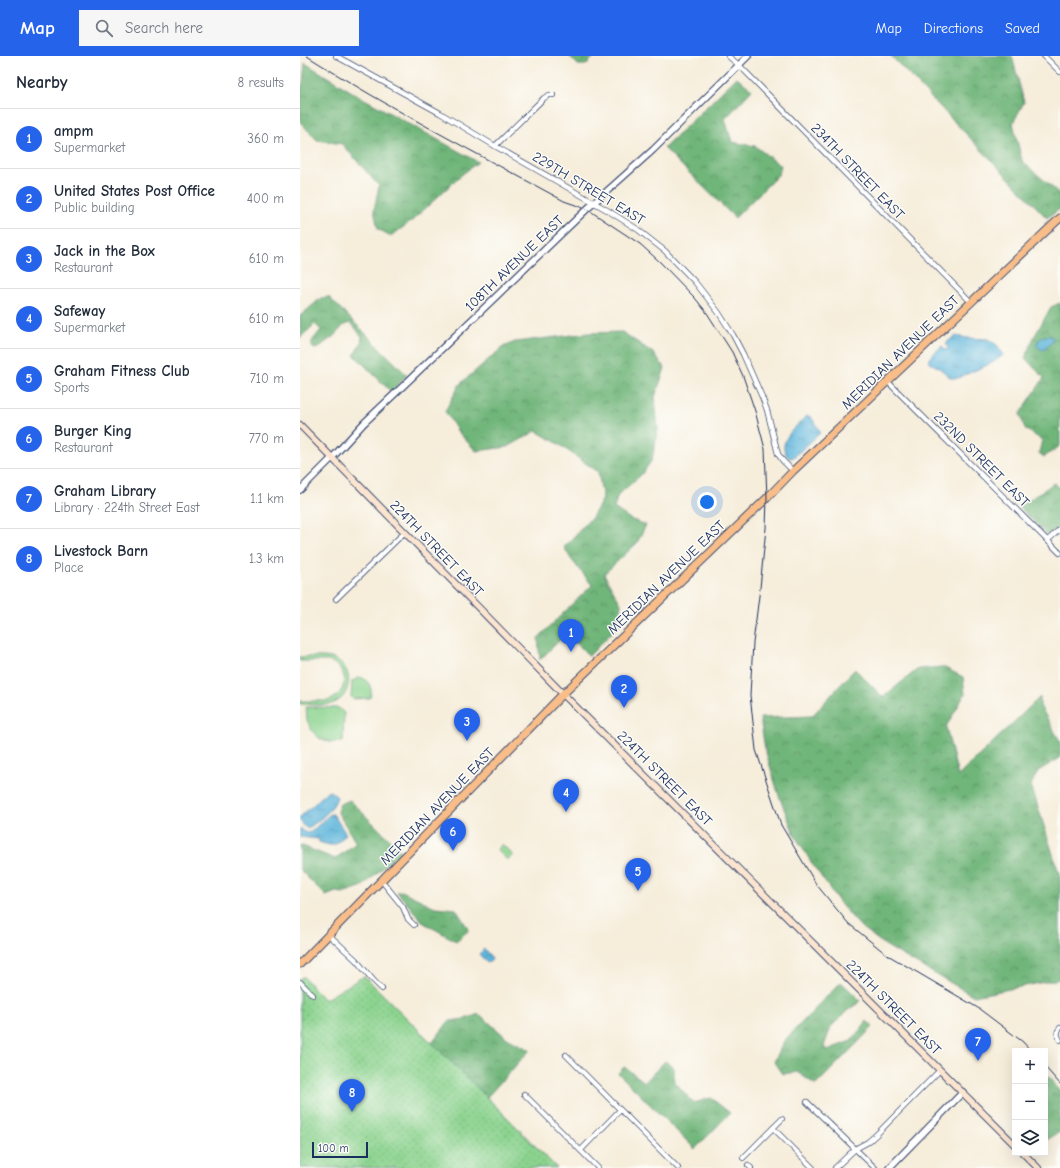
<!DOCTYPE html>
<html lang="en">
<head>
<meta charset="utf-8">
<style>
	body { margin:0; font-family:"Comic Neue",sans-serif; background:#f6f6f7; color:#1f2937 }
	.controls { position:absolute; right:12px; bottom:12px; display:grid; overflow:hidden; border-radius:0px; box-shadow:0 4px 16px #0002 }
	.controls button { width:36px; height:36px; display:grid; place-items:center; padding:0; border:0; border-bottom:1px solid #e0e1e3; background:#fff; color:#1f2937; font:20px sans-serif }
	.scale { position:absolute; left:12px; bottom:10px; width:56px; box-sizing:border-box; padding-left:4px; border:2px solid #1b2f5e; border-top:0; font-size:11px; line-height:14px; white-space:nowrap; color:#1b2f5e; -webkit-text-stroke:3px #fdfcf7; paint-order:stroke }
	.you { position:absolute; left:407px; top:446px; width:14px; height:14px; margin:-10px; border:3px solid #fff; border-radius:50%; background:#1a73e8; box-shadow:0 0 0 6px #1a73e833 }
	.badge { display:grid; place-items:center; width:26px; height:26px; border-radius:50%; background:#2563eb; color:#fff; font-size:13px; font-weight:700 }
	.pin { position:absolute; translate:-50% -33px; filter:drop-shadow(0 1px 2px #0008) }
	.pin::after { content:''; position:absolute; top:21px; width:14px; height:12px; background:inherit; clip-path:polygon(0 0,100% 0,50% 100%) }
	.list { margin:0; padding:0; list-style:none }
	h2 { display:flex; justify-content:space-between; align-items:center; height:52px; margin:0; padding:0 16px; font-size:17px }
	h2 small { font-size:13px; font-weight:400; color:#747a83 }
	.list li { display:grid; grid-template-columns:26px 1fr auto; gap:12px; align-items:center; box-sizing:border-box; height:60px; padding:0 16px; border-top:1px solid #e0e1e3 }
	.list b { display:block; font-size:15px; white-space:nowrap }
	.list p { margin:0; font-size:13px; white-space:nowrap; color:#747a83 }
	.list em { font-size:13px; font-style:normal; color:#747a83 }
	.icon { flex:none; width:22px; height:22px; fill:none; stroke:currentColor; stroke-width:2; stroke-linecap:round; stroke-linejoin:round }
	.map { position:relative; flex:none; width:760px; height:1112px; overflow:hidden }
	header { display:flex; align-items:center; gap:24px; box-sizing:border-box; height:56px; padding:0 20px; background:#2563eb; color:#fff }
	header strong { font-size:19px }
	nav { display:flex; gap:22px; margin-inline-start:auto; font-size:14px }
	.search { width:280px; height:36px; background:#f6f6f7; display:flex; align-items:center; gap:10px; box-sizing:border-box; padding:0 14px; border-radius:0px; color:#747a83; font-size:15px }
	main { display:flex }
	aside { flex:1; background:#fff }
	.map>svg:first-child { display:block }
	.grass { fill:#8bd38e; stroke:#538176 }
	.forest { fill:url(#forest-crowns); stroke:#46726c }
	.park { fill:url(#park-dots); stroke:#538176 }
	.water { fill:url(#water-ripples); stroke:#3d729d }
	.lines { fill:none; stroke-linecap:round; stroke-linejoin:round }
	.minor-casing { stroke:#3c4c71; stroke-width:6 }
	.tertiary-casing { stroke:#3c4c71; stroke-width:8 }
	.secondary-casing { stroke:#3c4c71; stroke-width:8 }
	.primary-casing { stroke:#3c4c71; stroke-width:9 }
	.minor { stroke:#fff; stroke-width:4.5 }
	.tertiary { stroke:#fff; stroke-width:5.5 }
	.secondary { stroke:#fce5d0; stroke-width:6 }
	.primary { stroke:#f8bd89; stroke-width:7 }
	.rail { stroke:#1b2f5e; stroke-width:1 }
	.labels { text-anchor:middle; stroke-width:3; stroke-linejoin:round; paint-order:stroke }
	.street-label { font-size:14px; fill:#1b2f5e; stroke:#fdfcf7 }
</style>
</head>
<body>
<header>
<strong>Map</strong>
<div class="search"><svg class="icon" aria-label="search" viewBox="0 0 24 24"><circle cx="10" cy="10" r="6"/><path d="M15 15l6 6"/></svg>Search here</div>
<nav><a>Map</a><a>Directions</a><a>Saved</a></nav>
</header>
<main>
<aside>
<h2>Nearby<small>8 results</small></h2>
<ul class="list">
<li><span class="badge">1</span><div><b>ampm</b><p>Supermarket</p></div><em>360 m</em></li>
<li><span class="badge">2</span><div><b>United States Post Office</b><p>Public building</p></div><em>400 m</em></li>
<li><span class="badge">3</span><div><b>Jack in the Box</b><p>Restaurant</p></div><em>610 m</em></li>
<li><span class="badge">4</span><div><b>Safeway</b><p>Supermarket</p></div><em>610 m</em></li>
<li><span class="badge">5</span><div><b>Graham Fitness Club</b><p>Sports</p></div><em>710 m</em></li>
<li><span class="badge">6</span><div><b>Burger King</b><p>Restaurant</p></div><em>770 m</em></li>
<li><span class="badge">7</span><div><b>Graham Library</b><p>Library · 224th Street East</p></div><em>1.1 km</em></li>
<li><span class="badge">8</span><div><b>Livestock Barn</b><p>Place</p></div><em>1.3 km</em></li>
</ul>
</aside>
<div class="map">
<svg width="760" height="1112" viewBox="0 0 760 1112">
	<defs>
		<pattern id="forest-crowns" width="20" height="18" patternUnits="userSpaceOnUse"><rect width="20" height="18" fill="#70b579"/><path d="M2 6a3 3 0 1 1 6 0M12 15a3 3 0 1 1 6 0" fill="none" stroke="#5b9466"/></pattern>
		<pattern id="park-dots" width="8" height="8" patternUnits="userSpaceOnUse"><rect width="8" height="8" fill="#8bd38e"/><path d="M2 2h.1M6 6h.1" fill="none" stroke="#77b57d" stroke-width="1.8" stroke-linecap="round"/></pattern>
		<pattern id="water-ripples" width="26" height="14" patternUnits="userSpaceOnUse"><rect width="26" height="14" fill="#5fb6dc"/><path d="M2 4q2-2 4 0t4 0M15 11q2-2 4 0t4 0" fill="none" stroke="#4e94b6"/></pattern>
	</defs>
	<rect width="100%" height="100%" fill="#fdfcf7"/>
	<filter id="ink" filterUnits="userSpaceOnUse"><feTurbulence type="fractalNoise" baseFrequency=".025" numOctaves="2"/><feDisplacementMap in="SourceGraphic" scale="8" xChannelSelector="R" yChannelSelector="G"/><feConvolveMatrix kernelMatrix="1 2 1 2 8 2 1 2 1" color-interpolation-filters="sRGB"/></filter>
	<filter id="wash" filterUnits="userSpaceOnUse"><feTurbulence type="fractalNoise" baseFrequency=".012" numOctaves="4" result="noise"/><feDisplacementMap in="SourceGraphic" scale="16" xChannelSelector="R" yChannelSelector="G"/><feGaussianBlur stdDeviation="0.9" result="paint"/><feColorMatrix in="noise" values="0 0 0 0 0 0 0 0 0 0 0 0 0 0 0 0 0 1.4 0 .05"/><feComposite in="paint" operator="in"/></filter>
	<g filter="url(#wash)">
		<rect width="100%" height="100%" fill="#f6edda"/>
		<!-- grass -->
		<g class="grass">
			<path d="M0,601C8,601 28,600 34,603C54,611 53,639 34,647C26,651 9,648 0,648V645H28C49,638 50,611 28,605H0Z"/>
			<path d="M59,622H63C70,627 73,633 70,642L53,643L51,641L52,625Z"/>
			<path d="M6,651L39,652L44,657L43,686H30L20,683L12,675L7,664Z"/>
		</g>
		<!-- forest -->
		<g class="forest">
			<path d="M269,0H295L286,9H278Z"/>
			<path d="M591,0H712L724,46L713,67L722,105L760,138V153L747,162Z"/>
			<path d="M5,7L52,36L178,106L160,120L113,164L91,180L78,173L74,154L79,130L42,88L17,84L0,66V37L3,26Z"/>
			<path d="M437,21L452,34L425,63L432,86L455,90L481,110L478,119L435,162L364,92Z"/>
			<path d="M29,241L107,319L91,336L54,299L61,287L62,281L53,269L50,267L44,269L34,280L18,292L14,293L12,291V285L21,274L15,268L0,282V260L21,242Z"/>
			<path d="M760,247V333L758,335L760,340V390L744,401L739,397L742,384L725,373L720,358L744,322L725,302L734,281L751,251Z"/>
			<path d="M322,276L352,296L365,312L355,341L358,374L352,404L342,418L318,439L314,452L330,463L346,469L337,487L304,518L321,548L319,569L289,600L267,577L240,604L238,582L292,529L271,503L264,491L292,461L303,443L298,416L257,387L236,375L208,391L176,395L158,376L145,355L160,328L203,291L215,286L289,277Z"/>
			<path d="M754,427L760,432V469L749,479L746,478L719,451Z"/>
			<path d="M643,611L663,621L665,638L646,671L658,720L740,641V650L760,685V702L738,715L731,729L758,814L760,816V923L674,940L612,905L585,889L562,872L542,850L513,809L495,780L479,740L465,693L460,662L512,660L555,613L583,641L618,613Z"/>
			<path d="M50,744L101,795L63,830L43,837L36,836L26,840L0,814V789L35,803L56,787L37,755L40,748Z"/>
			<path d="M102,835L135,851L156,853L169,874L156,885L124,867L97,836Z"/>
			<path d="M541,926L561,945L547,955L531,971L524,990L527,994L551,985L567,965L573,971L516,1029L497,1016L482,1018L474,1006L484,985Z"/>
			<path d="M179,958L207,982L230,994L187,1041L132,987L149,965L165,963Z"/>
			<path d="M365,1005L374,1012L375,1027L394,1047L411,1042L430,1057L395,1093L318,1017L324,1011L345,1026Z"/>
			<path d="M749,1021L760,1035V1076L745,1085V1022Z"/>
		</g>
		<!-- park -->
		<g class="park">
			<path d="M202,788L213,799L207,804L197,794Z"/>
			<path d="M3,920L24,944L64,920L187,1041L257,1112H0V923Z"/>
		</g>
		<!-- water -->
		<g class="water">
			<path d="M655,280L668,282L688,283L697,289L702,296L703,298L702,300L692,307L658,322H651L638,311L630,307L629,303L630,301L642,290L646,294L648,292L646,287Z"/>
			<path d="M746,280H751L753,285L744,294C740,293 737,291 737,287L742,281Z"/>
			<path d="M507,360H508L511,361L520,375L519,378L495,400L492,402H489C474,386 496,371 507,360Z"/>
			<path d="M30,735L37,741C33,755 18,765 7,773L0,765V761L27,736Z"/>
			<path d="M30,758H33L46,778C34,791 35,791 19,786V784L18,783L0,781V772L6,777L11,776Z"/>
			<path d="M184,893L192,902L191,905L187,907L179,898Z"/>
		</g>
	</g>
	<g filter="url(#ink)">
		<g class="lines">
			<!-- minor casing -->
			<g class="minor-casing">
				<g id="minor">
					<path d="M36,0L140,57L195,90L307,154L337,173L365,195L395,226L419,257L433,279L443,298L462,341L467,354L478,398L483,405L493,415"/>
					<path d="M428,0L439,9L671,246"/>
					<path d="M744,0L760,16"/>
					<path d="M195,90L244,42L249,39H253"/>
					<path d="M588,326L760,497"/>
					<path d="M748,484L760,473"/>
					<path d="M36,543L105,476"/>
					<path d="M82,825L103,851L108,863L114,869"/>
					<path d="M29,879L56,904L73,924L82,933"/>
					<path d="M0,926L13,939"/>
					<path d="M760,972C756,976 757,980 760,984"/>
					<path d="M266,999L378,1112"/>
					<path d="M224,1038L298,1112"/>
					<path d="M507,1046L575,1112"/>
					<path d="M473,1072L513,1112"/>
					<path d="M281,1094L320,1054"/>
					<path d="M443,1102L482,1063"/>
					<path d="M448,1109L451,1112"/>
					<path d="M535,1112L555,1093L568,1086L578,1077L640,1014"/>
				</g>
			</g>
			<!-- tertiary casing -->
			<g class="tertiary-casing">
				<g id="tertiary">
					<path d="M0,434L32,402L64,367L103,330L287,153L353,94L448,0"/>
					<path d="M589,1112L663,1036"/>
				</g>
			</g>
			<!-- secondary casing -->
			<g class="secondary-casing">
				<g id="secondary">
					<path d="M0,369L263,638L715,1089"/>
					<path d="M723,1097L738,1112"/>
				</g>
			</g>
			<!-- primary casing -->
			<g class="primary-casing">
				<path id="primary" d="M0,908L263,638L467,442L493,415L760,162"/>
			</g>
			<!-- minor -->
			<use href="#minor" class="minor"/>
			<!-- tertiary -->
			<use href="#tertiary" class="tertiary"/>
			<!-- secondary -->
			<use href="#secondary" class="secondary"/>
			<!-- primary -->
			<use href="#primary" class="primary"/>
			<!-- rail -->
			<g class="rail">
				<path d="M7,0C90,53 178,98 264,145L287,153L340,188L360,206L395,242L407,257L432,296L443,320L455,355L465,393L467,442L466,472L460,532L453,587L450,639L456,694L481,769L516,828L548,867L586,898L678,952L723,986L731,995"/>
				<path d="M745,1011L760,1028"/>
			</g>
		</g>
	</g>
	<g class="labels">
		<!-- street labels -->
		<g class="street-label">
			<text transform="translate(558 115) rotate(46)" y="5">234TH STREET EAST</text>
			<text transform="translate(289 132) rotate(31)" y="5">229TH STREET EAST</text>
			<text transform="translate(214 207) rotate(-44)" y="5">108TH AVENUE EAST</text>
			<text transform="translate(600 296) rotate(-44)" y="5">MERIDIAN AVENUE EAST</text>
			<text transform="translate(682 403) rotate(45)" y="5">232ND STREET EAST</text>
			<text transform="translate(137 492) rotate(46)" y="5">224TH STREET EAST</text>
			<text transform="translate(366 521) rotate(-44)" y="5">MERIDIAN AVENUE EAST</text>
			<text transform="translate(365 722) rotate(45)" y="5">224TH STREET EAST</text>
			<text transform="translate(137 750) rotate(-46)" y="5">MERIDIAN AVENUE EAST</text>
			<text transform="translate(594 951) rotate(45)" y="5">224TH STREET EAST</text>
		</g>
	</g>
</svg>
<div class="controls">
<button>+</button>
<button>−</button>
<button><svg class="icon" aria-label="layers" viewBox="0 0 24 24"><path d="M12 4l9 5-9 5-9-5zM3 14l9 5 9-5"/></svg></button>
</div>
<div class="scale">100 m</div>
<div class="you"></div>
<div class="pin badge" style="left:271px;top:596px">1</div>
<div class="pin badge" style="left:324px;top:652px">2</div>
<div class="pin badge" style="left:167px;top:685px">3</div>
<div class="pin badge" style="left:266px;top:756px">4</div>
<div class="pin badge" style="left:338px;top:835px">5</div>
<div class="pin badge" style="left:153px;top:795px">6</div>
<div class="pin badge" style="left:678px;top:1005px">7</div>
<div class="pin badge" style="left:52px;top:1056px">8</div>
</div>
</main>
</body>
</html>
